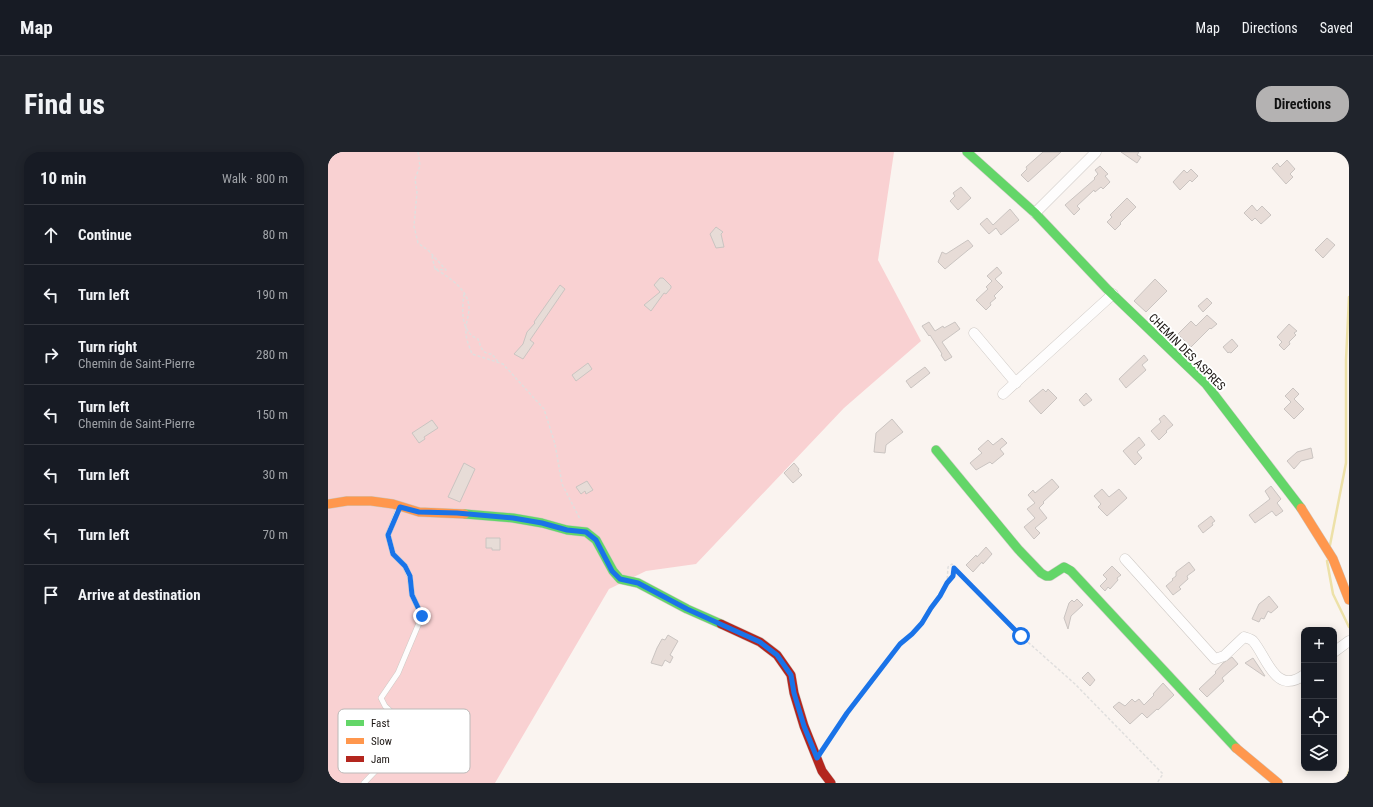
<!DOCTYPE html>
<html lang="en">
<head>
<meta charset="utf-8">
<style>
	body { margin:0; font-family:"Roboto Condensed",sans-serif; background:#20242c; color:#f1f3f6 }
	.controls { position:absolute; right:12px; bottom:12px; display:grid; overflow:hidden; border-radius:8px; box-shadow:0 2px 10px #0003 }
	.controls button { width:36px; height:36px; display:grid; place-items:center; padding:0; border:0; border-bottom:1px solid #363941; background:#171b24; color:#f1f3f6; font:20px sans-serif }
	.stop { position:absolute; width:12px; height:12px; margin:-9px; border:3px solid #1a73e8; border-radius:50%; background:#fff }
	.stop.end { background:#1a73e8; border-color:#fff; box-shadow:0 1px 4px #0008 }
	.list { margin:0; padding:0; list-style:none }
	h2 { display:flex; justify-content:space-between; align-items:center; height:52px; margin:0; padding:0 16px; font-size:17px }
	h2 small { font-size:13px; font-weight:400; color:#9ea1a6 }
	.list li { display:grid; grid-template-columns:26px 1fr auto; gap:12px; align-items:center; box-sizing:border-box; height:60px; padding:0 16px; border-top:1px solid #363941 }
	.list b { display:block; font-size:15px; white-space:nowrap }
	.list p { margin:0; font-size:13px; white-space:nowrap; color:#9ea1a6 }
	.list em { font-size:13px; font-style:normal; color:#9ea1a6 }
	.icon { flex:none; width:22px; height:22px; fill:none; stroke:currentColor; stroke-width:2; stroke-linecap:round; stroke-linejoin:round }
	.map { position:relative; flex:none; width:1021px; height:631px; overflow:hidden; border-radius:16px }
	header { display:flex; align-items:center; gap:24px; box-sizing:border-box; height:56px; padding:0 20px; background:#171b24; border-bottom:1px solid #363941 }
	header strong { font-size:19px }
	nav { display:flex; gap:22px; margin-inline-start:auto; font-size:14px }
	.intro { display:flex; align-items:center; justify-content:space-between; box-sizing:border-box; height:96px; padding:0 24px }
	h1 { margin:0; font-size:28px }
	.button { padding:10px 18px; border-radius:16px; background:#b4b2b2; color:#111; font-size:14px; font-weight:700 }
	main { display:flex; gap:24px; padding:0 24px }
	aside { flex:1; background:#171b24; border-radius:16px; box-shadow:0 2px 10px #0003 }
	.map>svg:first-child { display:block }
	.green { fill:#f9d1d2 }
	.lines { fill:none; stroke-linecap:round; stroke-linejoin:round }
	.stream { stroke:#ede1a8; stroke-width:2.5 }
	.building { fill:#e7dcd7; stroke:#cac4c1 }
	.lane-casing { stroke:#cec9c5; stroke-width:6 }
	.street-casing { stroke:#cec9c5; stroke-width:11 }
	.fast-casing { stroke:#cec9c5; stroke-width:10 }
	.slow-casing { stroke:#cec9c5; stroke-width:10 }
	.jam-casing { stroke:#cec9c5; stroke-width:10 }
	.path { stroke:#e0dfde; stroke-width:1.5; stroke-dasharray:3 2; stroke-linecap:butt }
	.lane { stroke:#fefdfd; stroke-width:5 }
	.street { stroke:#fefdfd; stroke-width:10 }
	.fast { stroke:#63d668; stroke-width:9 }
	.slow { stroke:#ff974d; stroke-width:9 }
	.jam { stroke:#b3261e; stroke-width:9 }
	.route { stroke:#1a73e8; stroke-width:5 }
	.labels { text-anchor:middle; stroke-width:4; stroke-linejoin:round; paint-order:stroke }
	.street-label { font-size:12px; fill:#1b1512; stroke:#fff }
	.key { fill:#fff; stroke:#bbb9b8; stroke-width:1 }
	.key-label { font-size:11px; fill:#1b1512 }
</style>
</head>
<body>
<header>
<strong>Map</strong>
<nav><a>Map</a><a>Directions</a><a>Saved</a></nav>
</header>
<div class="intro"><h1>Find us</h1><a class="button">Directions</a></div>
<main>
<aside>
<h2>10 min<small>Walk · 800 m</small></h2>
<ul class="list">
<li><svg class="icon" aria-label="ahead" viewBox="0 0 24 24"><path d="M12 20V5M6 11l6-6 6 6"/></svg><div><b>Continue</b></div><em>80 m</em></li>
<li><svg class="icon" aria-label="left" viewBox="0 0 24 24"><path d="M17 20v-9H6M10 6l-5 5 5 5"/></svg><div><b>Turn left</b></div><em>190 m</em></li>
<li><svg class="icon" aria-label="right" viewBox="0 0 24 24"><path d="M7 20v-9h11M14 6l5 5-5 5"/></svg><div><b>Turn right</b><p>Chemin de Saint-Pierre</p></div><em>280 m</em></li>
<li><svg class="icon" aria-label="left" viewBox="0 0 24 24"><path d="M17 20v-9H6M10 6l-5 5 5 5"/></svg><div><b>Turn left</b><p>Chemin de Saint-Pierre</p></div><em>150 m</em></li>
<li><svg class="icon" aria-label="left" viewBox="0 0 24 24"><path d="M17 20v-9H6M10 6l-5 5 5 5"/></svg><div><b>Turn left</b></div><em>30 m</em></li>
<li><svg class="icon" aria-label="left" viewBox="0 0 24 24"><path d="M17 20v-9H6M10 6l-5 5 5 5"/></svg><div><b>Turn left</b></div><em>70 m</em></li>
<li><svg class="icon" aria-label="arrive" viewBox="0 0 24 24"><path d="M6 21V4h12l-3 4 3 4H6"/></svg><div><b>Arrive at destination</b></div></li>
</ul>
</aside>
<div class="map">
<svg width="1021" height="631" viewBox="0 0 1021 631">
	<rect width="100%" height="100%" fill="#faf4f0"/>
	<!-- green -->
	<path class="green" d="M0,0H566L550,108L593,189L516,256L368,412L318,419L281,437L167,631H0Z"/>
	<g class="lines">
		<!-- stream -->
		<g class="stream">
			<path d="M1002,393L1018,311V208L1021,145"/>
			<path d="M999,409L1005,442L1021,475"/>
			<path d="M1017,631L1021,619"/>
		</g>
	</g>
	<!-- building -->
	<g class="building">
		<path d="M715,0H733L700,30L693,23L699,17L698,15Z"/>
		<path d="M793,0H811L809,3L813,5L809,11Z"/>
		<path d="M959,8L967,17L962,22L965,25L958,32L944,16L949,11L952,15Z"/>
		<path d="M772,14L780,22L777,24L782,30L775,37L773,35L767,40L766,38L749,54L752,57L746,63L737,53L767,27L766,26L770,22L767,18Z"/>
		<path d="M863,17L870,24L864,30L862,28L852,38L845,30L856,18L859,21Z"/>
		<path d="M633,35L643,46L630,58L622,49L627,44L625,41Z"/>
		<path d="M799,46L808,55L792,71L793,72L787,78L779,70L784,65L782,63Z"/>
		<path d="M924,53L929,59L934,54L943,63L933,72L927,66L924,69L916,61Z"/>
		<path d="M682,57L691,68L673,83L668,76L661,82L652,72L659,66L665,73Z"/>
		<path d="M388,75L395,80L393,82L396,95L388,96L382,82Z"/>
		<path d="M999,86L1007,93L995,106L987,98Z"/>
		<path d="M640,88L645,94L617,117L610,110L614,100L618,102Z"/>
		<path d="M669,115L674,121L667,127L675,135L666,144L668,146L662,151L663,153L658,158L648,148L660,137L658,135L664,129L659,124Z"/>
		<path d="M332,126H335L343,134V136L338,142L336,141L323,159L316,153L332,140L326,133Z"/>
		<path d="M827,127L839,139L818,160L806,149Z"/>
		<path d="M232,133L237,137L202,188L206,191L195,207L186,202L195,192L199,180L207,171L206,170Z"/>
		<path d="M879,146L884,151L875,160L870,154Z"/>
		<path d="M879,163L889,172L883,177L882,176L863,195L850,182L863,169L868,174Z"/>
		<path d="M601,170L607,179L615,174L616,176L627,170L632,177L614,190L624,205L617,209L613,203L614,202L602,183L601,184L594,174Z"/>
		<path d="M961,172L969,179L966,181L968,183L961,190L962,192L956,198L951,193L954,190L949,185Z"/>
		<path d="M904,187L910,194L903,201L901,200L900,201L895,195Z"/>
		<path d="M816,203L820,208L814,213L818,218L798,236L791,227Z"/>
		<path d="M260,211L264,217L248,229L244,223Z"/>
		<path d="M597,215L602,221L583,236L578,229Z"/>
		<path d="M965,236L971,242L966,247L976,257L966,267L956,257L963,250L957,244Z"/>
		<path d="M715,237L718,240L720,237L729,246L713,262L701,249Z"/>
		<path d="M758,241L764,248L756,254L751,248Z"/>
		<path d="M836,263L845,273L838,279L839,280L831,288L823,279L833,270L831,267Z"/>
		<path d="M564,267L575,280L558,293L557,301L546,300L548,281Z"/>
		<path d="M104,268L110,276L96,285L97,287L91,291L84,281Z"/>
		<path d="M811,285L817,293L809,300L814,306L807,313L795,299Z"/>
		<path d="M674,286L679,291L672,297L676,302L664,312L662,310L648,318L642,311L654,301L650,297L660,288L665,293Z"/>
		<path d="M983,296L985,306L973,309L966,317L959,309L969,300Z"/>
		<path d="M136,311L147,317L132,350L120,345Z"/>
		<path d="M466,311L471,317L470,319L474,323L465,331L456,321Z"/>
		<path d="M724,327L731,335L715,350L716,351L711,356L719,366L707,376L712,381L706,387L696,375L707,366L699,357L707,351L700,343L705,338L707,341Z"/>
		<path d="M259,329L265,338L258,342L257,339L253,342L248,335Z"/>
		<path d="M943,334L953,347L949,351L955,359L948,364L944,359L927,371L921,363L942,347L937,339Z"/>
		<path d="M774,337L781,345L791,337L799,346L779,364L770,355L773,352L766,344Z"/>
		<path d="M883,364L887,369L884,371L885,373L875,381L870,374Z"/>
		<path d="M158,386H172V398H164V396H158Z"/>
		<path d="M658,395L664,402L655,412L654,410L645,420L638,413L648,403L649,405Z"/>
		<path d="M861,410L867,418L859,424L860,427L851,435L853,437L845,443L838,434L845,428L844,427L848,424V420Z"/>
		<path d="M784,414L793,423L789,426L790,428L782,437L780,435L777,439L772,434L779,427L775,423Z"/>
		<path d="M941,444L950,455L943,461L940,459L936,467L933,466L931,470L924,467L931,452Z"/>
		<path d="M749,447L755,453L743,464L740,477L736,466L741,451L744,448L746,450Z"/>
		<path d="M340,483L350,489L342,503L345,505L342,511L337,508L334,514L323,511L329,496L334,487L337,488Z"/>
		<path d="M904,505L910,512L894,526L896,529L879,545L871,537L888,521L887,520L895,511Z"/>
		<path d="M925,506L937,524H936L917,511Z"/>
		<path d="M760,520L767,528L762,534L754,526Z"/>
		<path d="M835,531L846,543L830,558L829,557L819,566L814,561L802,572L785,555L791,550L797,554L804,547L807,550L811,547L816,553L826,543L825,542Z"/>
	</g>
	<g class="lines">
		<!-- lane casing -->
		<g class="lane-casing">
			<path id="lane" d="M36,631L79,586L77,573L57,554L53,546L70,521L94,464L84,443L82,425L77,414L65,402L60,383L71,356"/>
		</g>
		<!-- street casing -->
		<g class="street-casing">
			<g id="street">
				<path d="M707,61L768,0"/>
				<path d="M646,181L688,231"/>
				<path d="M675,242L785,142"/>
				<path d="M797,407L887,507L896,504L916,485C919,486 923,487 925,489C939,505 947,544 976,523"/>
				<path d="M1006,500L1021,489"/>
			</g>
		</g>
		<!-- fast casing -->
		<g class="fast-casing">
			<g id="fast">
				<path d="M639,0L707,61L779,137L878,232L973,356"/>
				<path d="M608,298L690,397L713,421L718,424H722L736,415L743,419L908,596"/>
				<path d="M137,362L185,366L214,371L239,378L258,380L268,388L285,419L292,427L310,431L359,457L393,472"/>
			</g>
		</g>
		<!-- slow casing -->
		<g class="slow-casing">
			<g id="slow">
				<path d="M0,352L19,349H43L65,352L91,360L137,362"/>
				<path d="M973,356L1005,407L1021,448"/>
				<path d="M908,596L950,631"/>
			</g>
		</g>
		<!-- jam casing -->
		<g class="jam-casing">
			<path id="jam" d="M393,472L432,490L449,503L463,523L466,541L476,574L494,619L503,631"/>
		</g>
		<!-- path -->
		<g class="path">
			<path d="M90,0L92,14L87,27L89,40L86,74L90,91L101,99L118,118L107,117C121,125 141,138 141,156C141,164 137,173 138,181C138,188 142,196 144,202L175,212L216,257L227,292L234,332L253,369"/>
			<path d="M104,104L107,117"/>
			<path d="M136,142C134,157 132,180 150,187C153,195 154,202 164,202L171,211"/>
			<path d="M626,416L693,484L747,532L835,622L829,631"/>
			<path d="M497,594L519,561L572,492L584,482L594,471L612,444L619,431L625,424L626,416L624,412L620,415L619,431"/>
		</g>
		<!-- lane -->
		<use href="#lane" class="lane"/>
		<!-- street -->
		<use href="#street" class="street"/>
		<!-- fast -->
		<use href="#fast" class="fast"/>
		<!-- slow -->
		<use href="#slow" class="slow"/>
		<!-- jam -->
		<use href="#jam" class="jam"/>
	</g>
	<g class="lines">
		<!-- route -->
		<path class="route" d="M94,464L84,443L82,424L77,414L65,402L60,383L72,355L91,360L129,361L185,366L214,371L239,378L258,380L268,388L284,419L292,427L310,431L359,457L432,490L449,503L463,523L466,541L476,574L489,606L519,561L572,492L584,482L594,471L603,456L612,444L619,431L625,424L626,416L693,484"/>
	</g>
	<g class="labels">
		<!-- street labels -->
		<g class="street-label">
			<text transform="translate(859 200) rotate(45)" y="4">CHEMIN DES ASPRES</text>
		</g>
	</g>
	<!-- legend -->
	<rect x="10" y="557" width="132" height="64" rx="6" class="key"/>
	<rect x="18" y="568" width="18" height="6" fill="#63d668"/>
	<rect x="18" y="586" width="18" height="6" fill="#ff974d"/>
	<rect x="18" y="604" width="18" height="6" fill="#b3261e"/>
	<g class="key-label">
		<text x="43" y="575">Fast</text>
		<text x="43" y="593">Slow</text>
		<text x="43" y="611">Jam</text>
	</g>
</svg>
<div class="controls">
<button>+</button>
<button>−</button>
<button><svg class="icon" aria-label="locate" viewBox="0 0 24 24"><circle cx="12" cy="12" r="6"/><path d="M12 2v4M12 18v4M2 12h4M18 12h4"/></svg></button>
<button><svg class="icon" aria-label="layers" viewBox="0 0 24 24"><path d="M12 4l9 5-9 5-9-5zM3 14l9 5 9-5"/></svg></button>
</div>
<div class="stop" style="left:693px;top:484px"></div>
<div class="stop end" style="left:94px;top:464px"></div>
</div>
</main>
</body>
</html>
